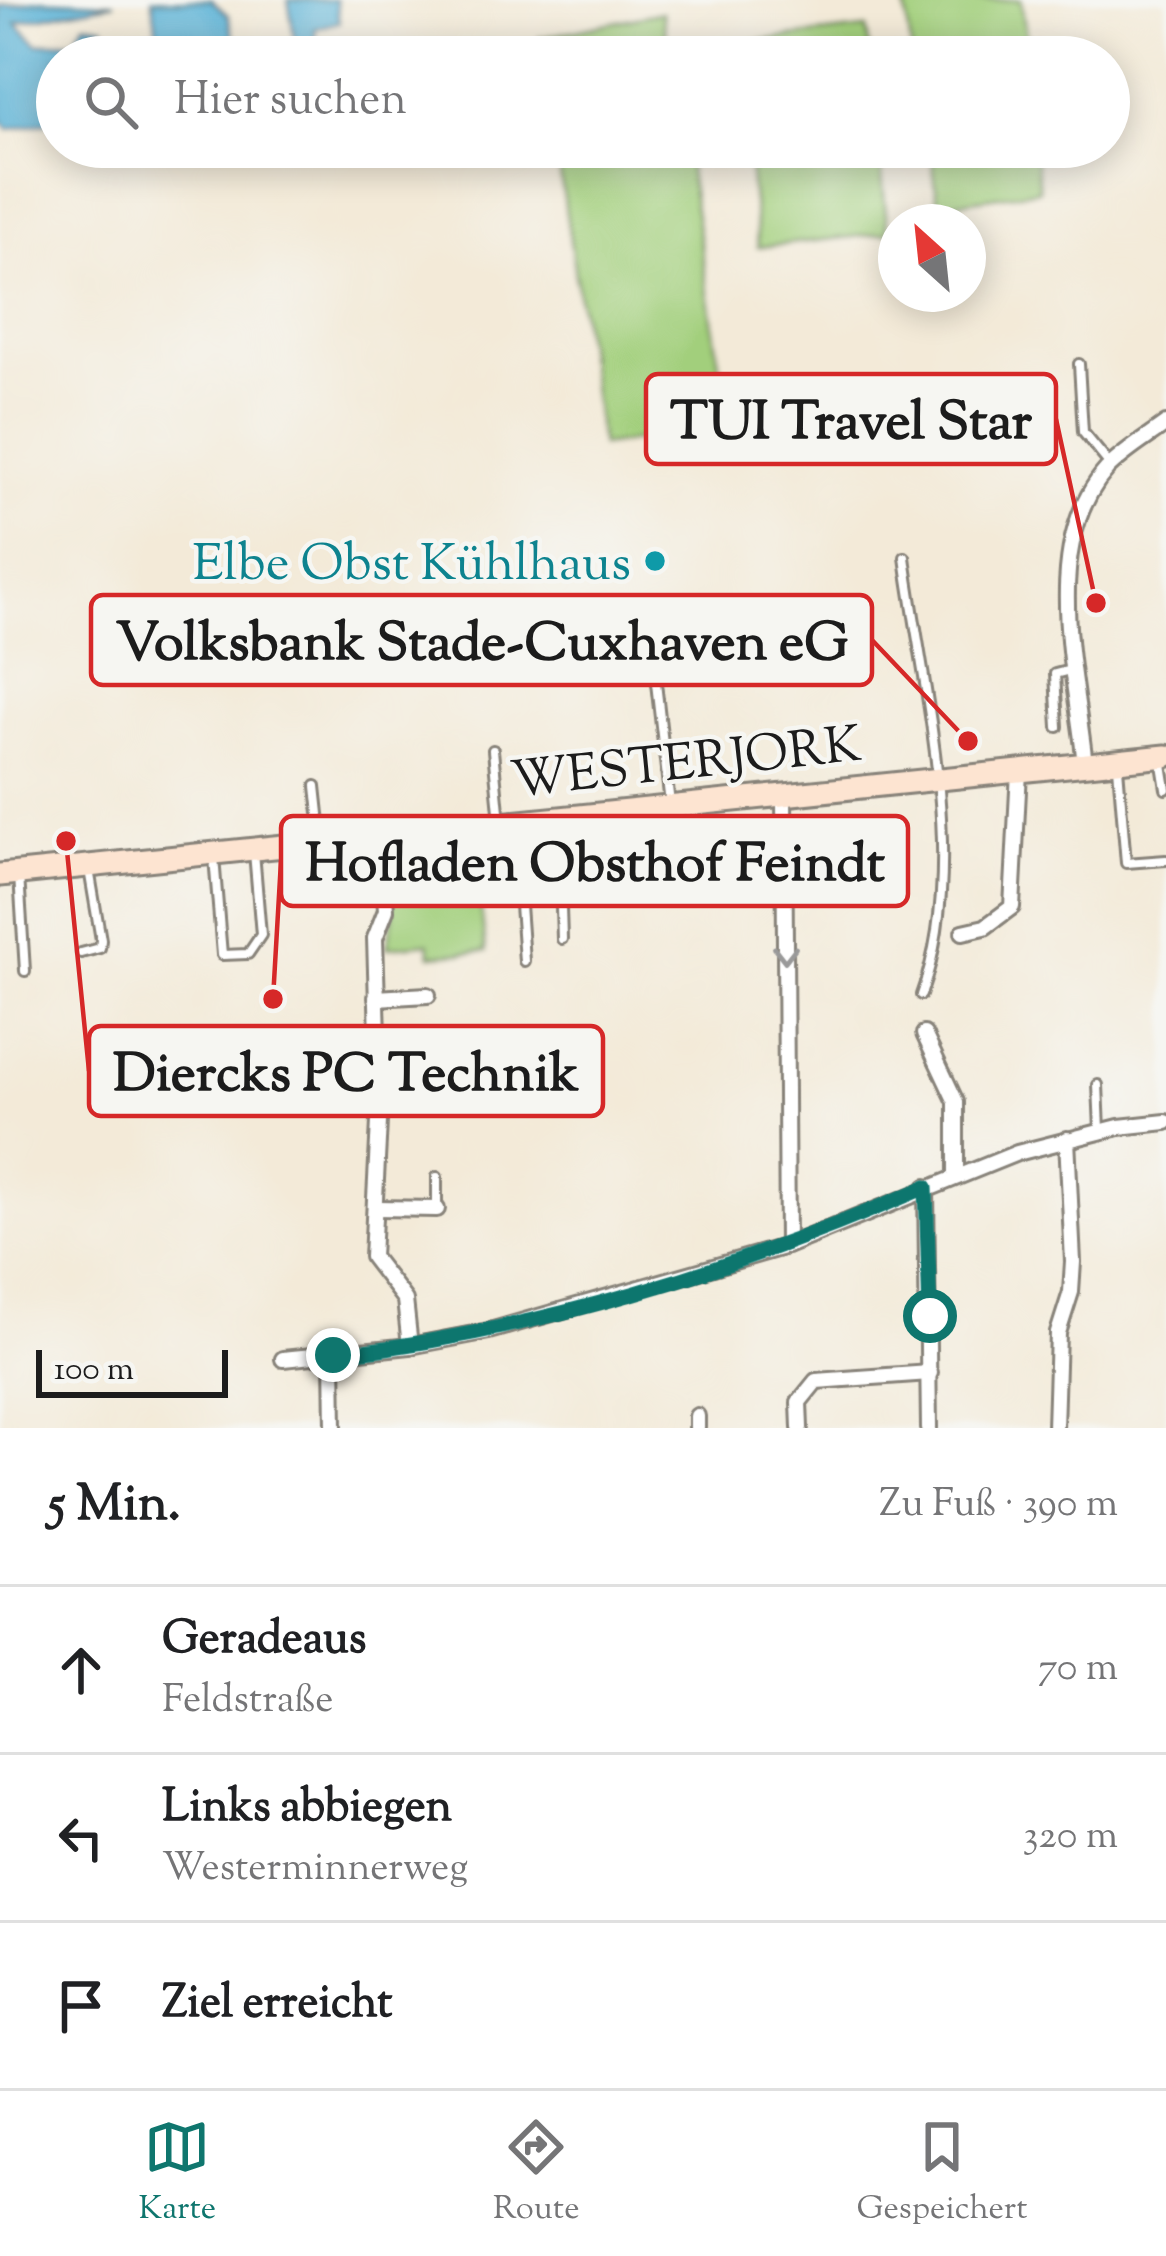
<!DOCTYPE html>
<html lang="de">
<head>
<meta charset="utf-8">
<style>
	body { margin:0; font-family:"Sorts Mill Goudy",serif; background:#f6f6f6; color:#202124 }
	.compass { position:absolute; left:878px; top:204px; width:108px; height:108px; border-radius:50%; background:#fff; box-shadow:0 6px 30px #0003; rotate:333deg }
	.scale { position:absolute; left:36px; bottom:30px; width:192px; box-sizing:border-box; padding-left:12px; border:6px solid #1c1c1c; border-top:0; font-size:33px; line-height:42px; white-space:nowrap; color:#1c1c1c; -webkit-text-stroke:9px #f6f6f2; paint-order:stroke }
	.stop { position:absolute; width:36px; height:36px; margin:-27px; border:9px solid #0f766e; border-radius:50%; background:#fff }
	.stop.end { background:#0f766e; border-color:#fff; box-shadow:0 3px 12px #0008 }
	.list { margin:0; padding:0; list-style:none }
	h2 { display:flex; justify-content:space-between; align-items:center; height:156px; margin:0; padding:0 48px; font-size:51px }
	h2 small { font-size:39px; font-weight:400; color:#757577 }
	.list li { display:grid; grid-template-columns:78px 1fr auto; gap:36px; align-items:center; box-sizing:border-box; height:168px; padding:0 48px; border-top:3px solid #e0e0e0 }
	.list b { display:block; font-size:45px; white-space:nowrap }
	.list p { margin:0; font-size:39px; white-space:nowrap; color:#757577 }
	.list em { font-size:39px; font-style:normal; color:#757577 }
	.icon { flex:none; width:66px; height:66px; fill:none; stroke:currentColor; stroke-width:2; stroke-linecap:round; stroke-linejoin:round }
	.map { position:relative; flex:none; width:1166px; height:1428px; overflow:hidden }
	.search { position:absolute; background:#fff; box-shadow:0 6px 30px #0003; left:36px; right:36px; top:36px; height:132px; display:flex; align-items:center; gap:30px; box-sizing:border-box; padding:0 42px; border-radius:66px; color:#757577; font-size:45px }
	.sheet { height:660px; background:#fff }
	nav { display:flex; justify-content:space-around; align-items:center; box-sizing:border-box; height:168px; border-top:3px solid #e0e0e0; background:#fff; font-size:33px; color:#757577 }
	nav a { display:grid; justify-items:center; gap:6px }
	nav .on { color:#0f766e }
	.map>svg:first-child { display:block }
	.green { fill:#a2cf7c; stroke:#5f764c; stroke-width:3 }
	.water { fill:#57b0d5; stroke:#3a6678; stroke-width:3 }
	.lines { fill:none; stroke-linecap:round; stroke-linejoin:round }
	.lane-casing { stroke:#88837a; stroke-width:14 }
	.street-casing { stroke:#88837a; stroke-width:20 }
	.secondary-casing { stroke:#88837a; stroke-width:27 }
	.lane { stroke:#fff; stroke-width:8 }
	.street { stroke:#fff; stroke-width:14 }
	.secondary { stroke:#fde4d1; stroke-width:21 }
	.oneway { stroke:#999 }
	.route { stroke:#0f766e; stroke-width:15 }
	.culture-dot { fill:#0f9aa8; stroke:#f6f6f2; stroke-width:4.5 }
	.labels { text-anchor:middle; stroke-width:9; stroke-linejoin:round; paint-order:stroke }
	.culture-label { font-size:51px; fill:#0d838f; stroke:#f6f6f2; text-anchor:end }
	.street-label { font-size:51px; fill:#1c1c1c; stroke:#f6f6f2 }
	.leader { fill:none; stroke:#d62828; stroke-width:4.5 }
	.callout-dot { fill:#d62828; stroke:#f6f6f2; stroke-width:4.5 }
	.callout { fill:#f6f6f2; stroke:#d62828; stroke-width:4.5 }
	.callout-label { font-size:54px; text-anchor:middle; font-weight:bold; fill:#1c1c1c }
</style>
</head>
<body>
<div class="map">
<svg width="1166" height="1428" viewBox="0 0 1166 1428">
	<rect width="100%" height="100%" fill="#f6f6f2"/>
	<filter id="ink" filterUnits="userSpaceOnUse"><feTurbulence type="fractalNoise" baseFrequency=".00833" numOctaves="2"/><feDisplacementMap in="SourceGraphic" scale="24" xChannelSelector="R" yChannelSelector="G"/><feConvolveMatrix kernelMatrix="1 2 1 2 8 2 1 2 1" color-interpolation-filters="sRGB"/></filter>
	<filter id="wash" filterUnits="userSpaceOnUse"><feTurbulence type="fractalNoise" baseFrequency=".004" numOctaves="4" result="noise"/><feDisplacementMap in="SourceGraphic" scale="48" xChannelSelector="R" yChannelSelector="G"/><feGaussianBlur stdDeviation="2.7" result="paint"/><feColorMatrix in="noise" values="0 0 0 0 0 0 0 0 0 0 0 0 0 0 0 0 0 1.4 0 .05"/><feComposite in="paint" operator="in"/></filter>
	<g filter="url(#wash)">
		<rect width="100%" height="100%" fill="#f3ead8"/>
		<!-- green -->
		<g class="green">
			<path d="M905,0H1021L1029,57H912Z"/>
			<path d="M662,12L669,57H542L539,38Z"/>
			<path d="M867,29L870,57H738L736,43Z"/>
			<path d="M556,147H685L729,426L601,446Z"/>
			<path d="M747,147H879L888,233L758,247Z"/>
			<path d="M1002,147H1034L1039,190L938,205L932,157Z"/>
			<path d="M472,835L486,951L431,955L429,943L387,947L393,917L392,851L403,843Z"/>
		</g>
		<!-- water -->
		<g class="water">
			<path d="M42,0L115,3L16,22L38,44L74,40L85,23L104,26L105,57H57V120L9,129L0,120V6Z"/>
			<path d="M152,0H211L228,15L235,44L221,57H161Z"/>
			<path d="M288,0H336L339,22L315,29L317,50L302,49L295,42Z"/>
		</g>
	</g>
	<g filter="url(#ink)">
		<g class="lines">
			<!-- lane casing -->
			<g class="lane-casing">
				<g id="lane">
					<path d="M1079,364L1083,432L1111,466"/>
					<path d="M905,557C923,692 969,863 921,995"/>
					<path d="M653,657L670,804"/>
					<path d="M1058,727L1055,674L1074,669"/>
					<path d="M493,750L500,822"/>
					<path d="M1161,758L1166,789"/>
					<path d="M1118,767L1126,863L1166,860"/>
					<path d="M316,786L322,842"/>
					<path d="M478,828L482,872L508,887L520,905L524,961"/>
					<path d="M214,857L222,955L248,954L261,935L254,852"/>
					<path d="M19,875L25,971"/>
					<path d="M562,939L560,877L577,875L575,817"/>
					<path d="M81,953L100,948L101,940L89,869"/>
					<path d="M1098,1085L1100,1130"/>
					<path d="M437,1208V1177"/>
				</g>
			</g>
			<!-- street casing -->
			<g class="street-casing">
				<g id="street">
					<path d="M1085,765C1076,673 1039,546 1107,469C1123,452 1147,438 1166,424"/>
					<path d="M784,795L787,1246"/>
					<path d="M381,837L386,910L375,938L380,1102L372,1257L405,1300L410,1346"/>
					<path d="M963,932L985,927L1012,907L1019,771"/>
					<path d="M376,998L428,995"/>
					<path d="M924,1034L956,1102V1174"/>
					<path d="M380,1102L460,1101"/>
					<path d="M926,1187L929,1428"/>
					<path d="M377,1208L437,1209"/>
					<path d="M333,1355L334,1428"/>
					<path d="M283,1359L410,1346L489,1331L787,1246L1017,1153L1119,1127L1166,1122"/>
					<path d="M697,1428V1416"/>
					<path d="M800,1428L799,1402L816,1381L930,1373"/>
					<path d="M1055,1428L1058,1333L1071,1292L1073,1262L1067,1139"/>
				</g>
			</g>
			<!-- secondary casing -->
			<g class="secondary-casing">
				<path id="secondary" d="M0,875L1166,756"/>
			</g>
			<!-- lane -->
			<use href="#lane" class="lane"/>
			<!-- street -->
			<use href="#street" class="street"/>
			<!-- secondary -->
			<use href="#secondary" class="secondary"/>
		</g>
		<!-- one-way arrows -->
		<defs><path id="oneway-chevron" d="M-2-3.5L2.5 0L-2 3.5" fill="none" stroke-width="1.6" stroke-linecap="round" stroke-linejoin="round" transform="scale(3)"/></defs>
		<use class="oneway" href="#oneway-chevron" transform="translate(785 954) rotate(90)"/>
	</g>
	<g class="lines" filter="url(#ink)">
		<!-- route -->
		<path class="route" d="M333,1355C535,1332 739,1269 926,1187L930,1316"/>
	</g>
	<!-- markers -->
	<circle class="culture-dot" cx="655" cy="561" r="12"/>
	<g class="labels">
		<!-- culture labels -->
		<g class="culture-label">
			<text x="631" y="579">Elbe Obst Kühlhaus</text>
		</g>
		<!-- street labels -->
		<g class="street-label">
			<text transform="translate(686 760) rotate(-6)" y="18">WESTERJORK</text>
		</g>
	</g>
	<!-- callouts -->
	<path class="leader" d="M1096 603L1056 419M968 741L872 640M273 999L281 861M66 841L89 1071"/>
	<g class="callout-dot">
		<circle cx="1096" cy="603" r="12"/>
		<circle cx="968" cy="741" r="12"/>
		<circle cx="273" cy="999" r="12"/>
		<circle cx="66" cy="841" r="12"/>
	</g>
	<g class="callout">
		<rect x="646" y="374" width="410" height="90" rx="12"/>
		<rect x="91" y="595" width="781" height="90" rx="12"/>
		<rect x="281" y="816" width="627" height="90" rx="12"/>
		<rect x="89" y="1026" width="514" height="90" rx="12"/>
	</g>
	<g class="callout-label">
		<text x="851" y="438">TUI Travel Star</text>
		<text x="482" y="659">Volksbank Stade-Cuxhaven eG</text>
		<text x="595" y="880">Hofladen Obsthof Feindt</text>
		<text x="346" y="1090">Diercks PC Technik</text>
	</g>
</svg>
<svg class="compass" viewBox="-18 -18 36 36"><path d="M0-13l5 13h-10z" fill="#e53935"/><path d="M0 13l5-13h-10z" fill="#757577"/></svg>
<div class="scale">100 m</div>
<div class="stop" style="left:930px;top:1316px"></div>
<div class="stop end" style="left:333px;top:1355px"></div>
<div class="search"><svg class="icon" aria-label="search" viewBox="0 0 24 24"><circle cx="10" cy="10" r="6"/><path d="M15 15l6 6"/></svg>Hier suchen</div>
</div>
<section class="sheet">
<h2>5 Min.<small>Zu Fuß · 390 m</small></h2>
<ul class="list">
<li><svg class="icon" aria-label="ahead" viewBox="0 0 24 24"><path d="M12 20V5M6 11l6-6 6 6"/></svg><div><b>Geradeaus</b><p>Feldstraße</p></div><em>70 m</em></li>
<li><svg class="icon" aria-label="left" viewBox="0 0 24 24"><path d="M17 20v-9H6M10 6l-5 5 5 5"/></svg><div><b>Links abbiegen</b><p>Westerminnerweg</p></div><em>320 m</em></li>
<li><svg class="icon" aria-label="arrive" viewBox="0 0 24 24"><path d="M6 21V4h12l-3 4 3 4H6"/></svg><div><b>Ziel erreicht</b></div></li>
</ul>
</section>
<nav>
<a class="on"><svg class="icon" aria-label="map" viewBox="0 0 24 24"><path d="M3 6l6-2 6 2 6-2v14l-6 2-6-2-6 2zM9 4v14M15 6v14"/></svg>Karte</a>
<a><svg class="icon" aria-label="directions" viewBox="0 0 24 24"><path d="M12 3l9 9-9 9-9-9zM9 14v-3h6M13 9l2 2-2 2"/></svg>Route</a>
<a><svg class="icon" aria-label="saved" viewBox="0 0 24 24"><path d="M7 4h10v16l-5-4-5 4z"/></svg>Gespeichert</a>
</nav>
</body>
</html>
